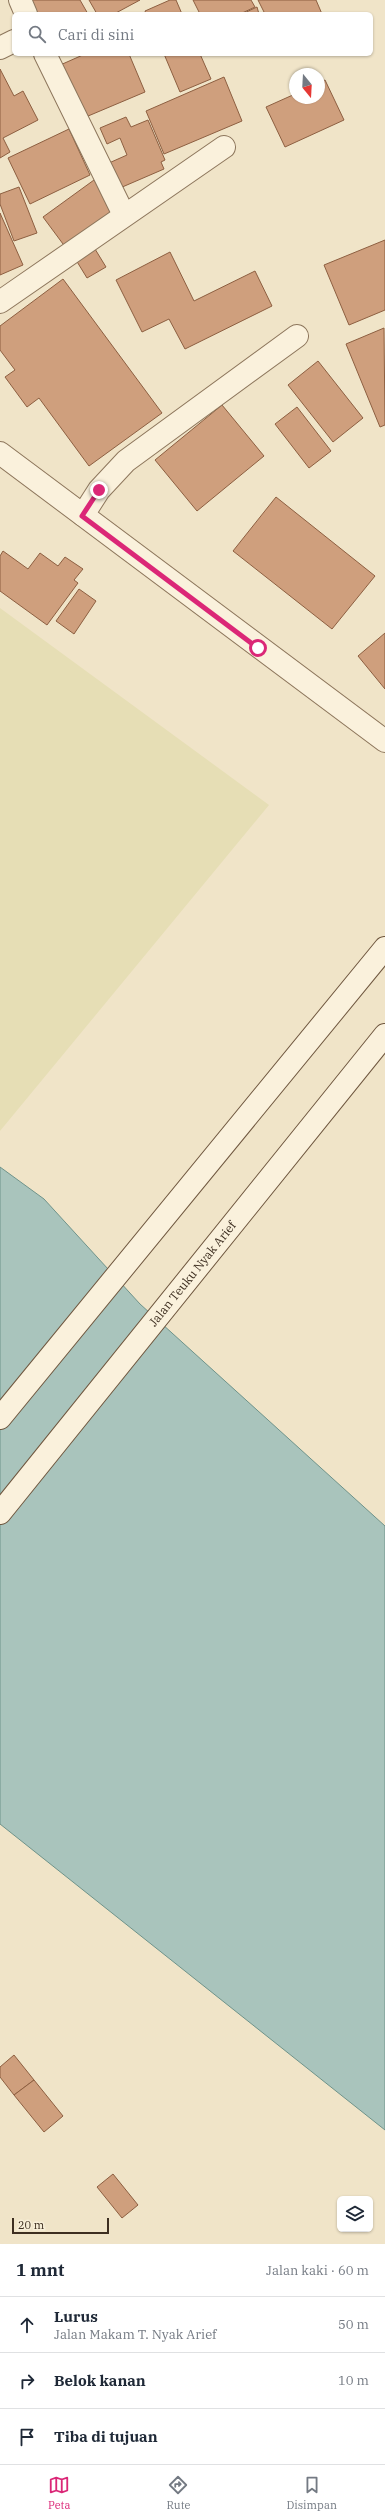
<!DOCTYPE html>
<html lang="id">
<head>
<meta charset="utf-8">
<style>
	body { margin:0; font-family:"IBM Plex Serif",serif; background:#f6f6f7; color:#1f2937 }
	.controls { position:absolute; right:12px; bottom:12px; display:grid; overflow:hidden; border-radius:6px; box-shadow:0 1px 3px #0004 }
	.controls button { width:36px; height:36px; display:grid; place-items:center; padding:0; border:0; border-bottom:1px solid #e0e1e3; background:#fff; color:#1f2937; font:20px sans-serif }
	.compass { position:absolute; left:289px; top:68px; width:36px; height:36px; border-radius:50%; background:#fff; box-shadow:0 1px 3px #0004; rotate:162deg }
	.scale { position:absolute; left:12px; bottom:10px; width:97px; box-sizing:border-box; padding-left:4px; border:2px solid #3d2e20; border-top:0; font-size:11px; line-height:14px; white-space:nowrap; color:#3d2e20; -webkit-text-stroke:3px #f7eed8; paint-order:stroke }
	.stop { position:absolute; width:12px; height:12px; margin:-9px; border:3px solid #db2777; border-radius:50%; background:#fff }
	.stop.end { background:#db2777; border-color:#fff; box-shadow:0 1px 4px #0008 }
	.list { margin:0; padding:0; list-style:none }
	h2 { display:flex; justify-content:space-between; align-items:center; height:52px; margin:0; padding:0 16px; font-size:17px }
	h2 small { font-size:13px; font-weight:400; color:#747a83 }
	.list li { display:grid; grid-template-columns:26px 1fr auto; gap:12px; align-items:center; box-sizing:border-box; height:56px; padding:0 16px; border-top:1px solid #e0e1e3 }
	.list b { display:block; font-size:15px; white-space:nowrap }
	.list p { margin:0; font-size:13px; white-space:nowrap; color:#747a83 }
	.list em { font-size:13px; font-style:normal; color:#747a83 }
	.icon { flex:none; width:22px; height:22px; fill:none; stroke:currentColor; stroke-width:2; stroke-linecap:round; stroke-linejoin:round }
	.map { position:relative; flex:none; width:385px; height:2244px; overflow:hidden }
	.search { position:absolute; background:#fff; box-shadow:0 1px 3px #0004; left:12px; right:12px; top:12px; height:44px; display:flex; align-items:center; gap:10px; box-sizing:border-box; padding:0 14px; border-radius:6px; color:#747a83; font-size:15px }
	.sheet { height:220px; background:#fff }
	nav { display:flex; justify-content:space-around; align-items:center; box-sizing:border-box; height:56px; border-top:1px solid #e0e1e3; background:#fff; font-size:11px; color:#747a83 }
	nav a { display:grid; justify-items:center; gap:2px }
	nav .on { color:#db2777 }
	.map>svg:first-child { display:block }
	.farmland { fill:#e6deb5 }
	.water { fill:#a9c4bc; stroke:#6f938a }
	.building { fill:#cf9f7d; stroke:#8d5f41 }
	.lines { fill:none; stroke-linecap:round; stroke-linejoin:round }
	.minor-casing { stroke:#8d765c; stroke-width:24 }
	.tertiary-casing { stroke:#8d765c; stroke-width:24 }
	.secondary-casing { stroke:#6f573f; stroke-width:24 }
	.minor { stroke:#faf1dc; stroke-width:22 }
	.tertiary { stroke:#faf1dc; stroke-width:22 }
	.secondary { stroke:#faf1dc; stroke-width:22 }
	.route { stroke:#db2777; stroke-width:5 }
	.labels { text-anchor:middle; stroke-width:3; stroke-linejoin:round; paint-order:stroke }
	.street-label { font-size:12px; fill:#3d2e20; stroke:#f7eed8 }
</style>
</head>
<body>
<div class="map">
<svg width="385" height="2244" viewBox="0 0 385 2244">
	<rect width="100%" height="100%" fill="#f0e4c8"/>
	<!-- farmland -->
	<path class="farmland" d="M0,608L269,805L0,1131Z"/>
	<!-- water -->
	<path class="water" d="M0,1167L44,1199L140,1304L385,1526V2130L0,1824Z"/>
	<!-- building -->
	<g class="building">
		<path d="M26,0H80L88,14H34Z"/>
		<path d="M89,0H140L114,14H97Z"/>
		<path d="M170,0H176L182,14H146L145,11Z"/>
		<path d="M193,0H251L255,7L240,14H200Z"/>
		<path d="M258,0H316L322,14H265Z"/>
		<path d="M257,7L259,14H242Z"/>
		<path d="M85,54H129L145,92L81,119L58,66Z"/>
		<path d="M164,54H200L211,79L180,92Z"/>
		<path d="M0,69L14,96L23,91L38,120L3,138L10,152L0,158Z"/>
		<path d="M224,77L242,121L164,154L146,111Z"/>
		<path d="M325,80L344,120L285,147L266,107L295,94V98H319V82Z"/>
		<path d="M126,117L131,127L148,120L165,160L161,162L164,169L120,188L109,163L127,155L120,138L107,144L100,128Z"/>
		<path d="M69,129L90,175L30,204L8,158Z"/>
		<path d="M94,180L117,210L66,248L43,217Z"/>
		<path d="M19,187L37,233L14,241L0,204V194Z"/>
		<path d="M0,213L23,265L0,275Z"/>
		<path d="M385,240V310L349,325L324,265Z"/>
		<path d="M95,249L106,267L87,278L76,260Z"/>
		<path d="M170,252L194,301L255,271L272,306L185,349L169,319L142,332L116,280Z"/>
		<path d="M63,279L162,413L89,466L39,398L27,407L5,377L15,370L0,350V326Z"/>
		<path d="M384,328L385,425L380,427L346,344Z"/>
		<path d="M318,361L363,418L333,442L288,385Z"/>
		<path d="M222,405L264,456L197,511L155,460Z"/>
		<path d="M297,407L331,451L309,468L275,424Z"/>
		<path d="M276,497L375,576L332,629L233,551Z"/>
		<path d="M3,551L28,569L40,553L58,566L65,557L83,569L74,580L78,583L47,625L0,591V556Z"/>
		<path d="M79,589L96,601L74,634L56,621Z"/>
		<path d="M385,633V689L358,656Z"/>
		<path d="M14,2055L34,2080L14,2095L0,2077V2067Z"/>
		<path d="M34,2080L63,2116L44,2132L14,2095Z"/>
		<path d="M113,2174L138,2205L122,2218L97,2187Z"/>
	</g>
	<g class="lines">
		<!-- minor casing -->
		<g class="minor-casing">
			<g id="minor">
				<path d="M20,0L26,14"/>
				<path d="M0,48L14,41"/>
				<path d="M45,54L124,215"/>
				<path d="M0,302L224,147"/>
				<path d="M83,515L99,490L126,461L297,336"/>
			</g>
		</g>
		<!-- tertiary casing -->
		<g class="tertiary-casing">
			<path id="tertiary" d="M0,453L385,741"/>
		</g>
		<!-- secondary casing -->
		<g class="secondary-casing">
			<g id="secondary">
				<path d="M0,1418L385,948"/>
				<path id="s1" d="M0,1513L385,1035"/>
			</g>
		</g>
		<!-- minor -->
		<use href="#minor" class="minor"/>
		<!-- tertiary -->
		<use href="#tertiary" class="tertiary"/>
		<!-- secondary -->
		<use href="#secondary" class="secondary"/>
	</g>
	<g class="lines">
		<!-- route -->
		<path class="route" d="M99,490L82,516L258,648"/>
	</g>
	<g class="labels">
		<!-- street labels -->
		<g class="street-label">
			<text dy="4" stroke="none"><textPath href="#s1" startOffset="307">Jalan Teuku Nyak Arief</textPath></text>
		</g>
	</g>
</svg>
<div class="controls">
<button><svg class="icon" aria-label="layers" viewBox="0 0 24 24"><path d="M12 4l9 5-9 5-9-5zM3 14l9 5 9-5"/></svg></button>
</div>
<svg class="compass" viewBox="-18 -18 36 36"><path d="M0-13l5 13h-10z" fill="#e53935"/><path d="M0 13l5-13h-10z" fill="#747a83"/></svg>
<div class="scale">20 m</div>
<div class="stop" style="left:258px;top:648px"></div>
<div class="stop end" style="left:99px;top:490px"></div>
<div class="search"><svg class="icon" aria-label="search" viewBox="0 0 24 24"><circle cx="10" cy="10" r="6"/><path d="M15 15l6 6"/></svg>Cari di sini</div>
</div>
<section class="sheet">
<h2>1 mnt<small>Jalan kaki · 60 m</small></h2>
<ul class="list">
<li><svg class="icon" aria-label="ahead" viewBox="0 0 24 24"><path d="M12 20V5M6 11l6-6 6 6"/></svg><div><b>Lurus</b><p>Jalan Makam T. Nyak Arief</p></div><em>50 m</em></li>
<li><svg class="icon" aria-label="right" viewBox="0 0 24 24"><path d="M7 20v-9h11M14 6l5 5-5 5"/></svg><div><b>Belok kanan</b></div><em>10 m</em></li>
<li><svg class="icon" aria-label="arrive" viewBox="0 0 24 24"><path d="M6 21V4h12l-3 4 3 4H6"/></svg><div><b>Tiba di tujuan</b></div></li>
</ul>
</section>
<nav>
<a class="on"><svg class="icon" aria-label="map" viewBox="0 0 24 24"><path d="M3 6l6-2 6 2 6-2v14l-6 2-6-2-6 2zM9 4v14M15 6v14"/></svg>Peta</a>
<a><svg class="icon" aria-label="directions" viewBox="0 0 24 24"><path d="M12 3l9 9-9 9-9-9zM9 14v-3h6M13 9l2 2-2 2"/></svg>Rute</a>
<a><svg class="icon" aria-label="saved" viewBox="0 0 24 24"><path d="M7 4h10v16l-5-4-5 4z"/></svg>Disimpan</a>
</nav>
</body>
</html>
